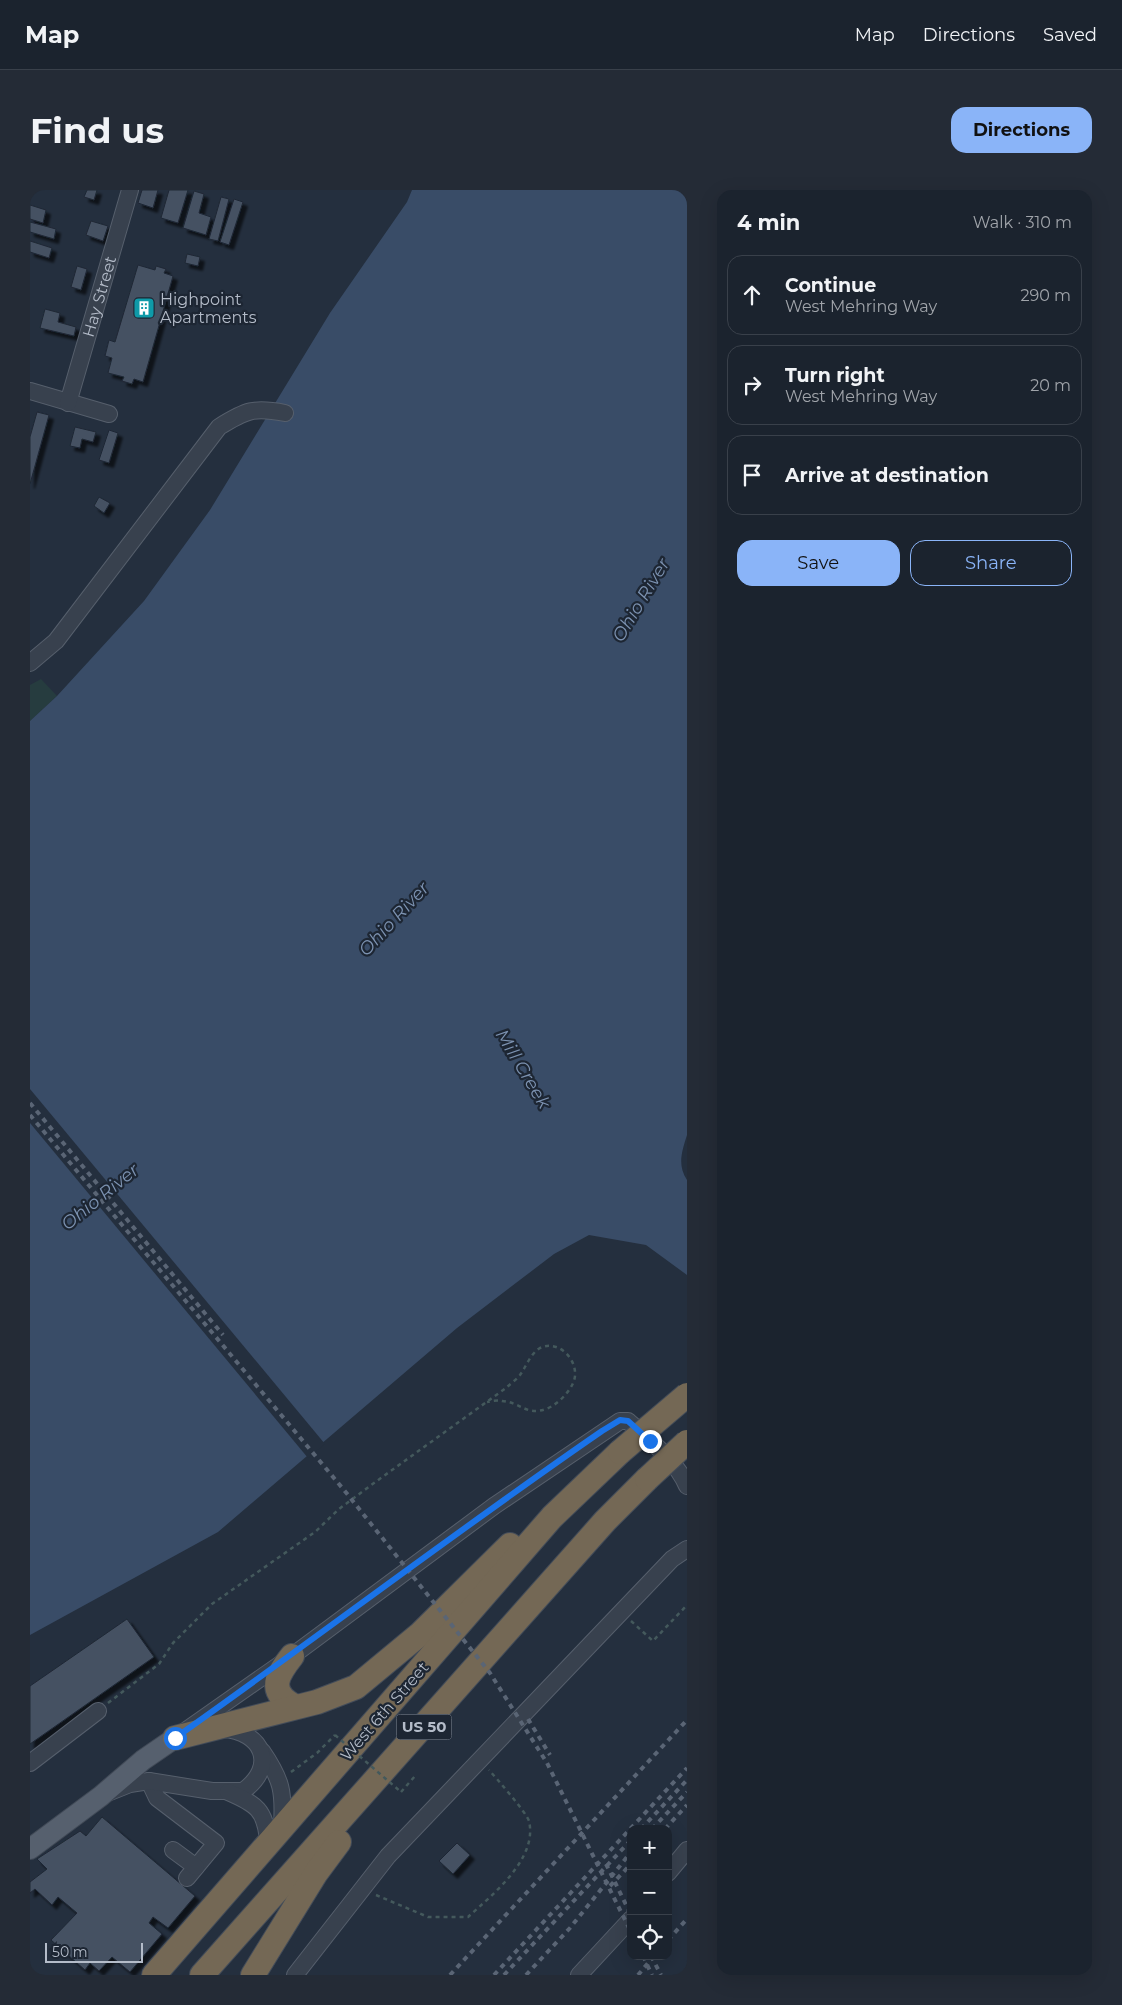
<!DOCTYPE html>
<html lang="en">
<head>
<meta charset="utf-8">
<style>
	body { margin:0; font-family:Montserrat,sans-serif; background:#242b36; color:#f1f3f6 }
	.controls { position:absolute; right:15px; bottom:15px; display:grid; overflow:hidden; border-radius:10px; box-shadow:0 5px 20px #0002 }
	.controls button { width:45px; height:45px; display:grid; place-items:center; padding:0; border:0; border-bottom:1px solid #39404a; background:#1b232e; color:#f1f3f6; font:25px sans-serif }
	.scale { position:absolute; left:15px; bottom:12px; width:98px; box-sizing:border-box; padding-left:5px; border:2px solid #b4bcc9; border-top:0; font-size:14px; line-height:18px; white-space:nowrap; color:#b4bcc9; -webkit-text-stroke:4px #1d2633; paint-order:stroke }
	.stop { position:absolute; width:15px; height:15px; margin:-11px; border:4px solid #1a73e8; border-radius:50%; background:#fff }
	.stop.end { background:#1a73e8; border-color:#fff; box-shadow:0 1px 5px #0008 }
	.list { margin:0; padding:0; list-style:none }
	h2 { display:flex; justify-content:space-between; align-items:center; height:65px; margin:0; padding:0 20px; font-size:21px }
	h2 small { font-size:16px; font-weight:400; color:#a0a4aa }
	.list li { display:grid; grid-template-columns:32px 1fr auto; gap:15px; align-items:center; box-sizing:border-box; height:80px; margin:0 10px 10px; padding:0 10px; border:1px solid #39404a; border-radius:15px }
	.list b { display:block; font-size:19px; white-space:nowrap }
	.list p { margin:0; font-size:16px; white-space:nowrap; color:#a0a4aa }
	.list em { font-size:16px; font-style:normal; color:#a0a4aa }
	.actions { display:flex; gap:10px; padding:15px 20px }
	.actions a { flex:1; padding:11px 0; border:1px solid #8ab4f8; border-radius:15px; text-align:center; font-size:18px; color:#8ab4f8 }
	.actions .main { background:#8ab4f8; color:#111 }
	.icon { flex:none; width:28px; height:28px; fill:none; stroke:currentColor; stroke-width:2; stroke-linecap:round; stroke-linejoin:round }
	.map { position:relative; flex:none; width:657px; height:1785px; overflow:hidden; border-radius:15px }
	header { display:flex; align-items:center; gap:30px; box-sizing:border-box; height:70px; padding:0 25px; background:#1b232e; border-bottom:1px solid #39404a }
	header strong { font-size:24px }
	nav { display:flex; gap:28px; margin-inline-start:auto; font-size:18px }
	.intro { display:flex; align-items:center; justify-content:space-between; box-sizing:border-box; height:120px; padding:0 30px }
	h1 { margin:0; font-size:35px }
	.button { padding:12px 22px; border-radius:15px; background:#8ab4f8; color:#111; font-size:18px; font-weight:700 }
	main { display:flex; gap:30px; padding:0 30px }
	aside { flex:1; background:#1b232e; border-radius:15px; box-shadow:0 5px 20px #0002 }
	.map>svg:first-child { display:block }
	.green { fill:#263c3f }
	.water { fill:#394c67 }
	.pier { fill:#242f3e }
	.building { fill:#455162; stroke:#1f2835; filter:url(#shadow) }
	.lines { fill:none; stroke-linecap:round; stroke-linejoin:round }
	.minor-casing { stroke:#565f6c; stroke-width:18 }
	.major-casing { stroke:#414a57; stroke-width:22 }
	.highway-casing { stroke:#434c59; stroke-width:26 }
	.path { stroke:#44595c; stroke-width:2.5; stroke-dasharray:4 4; stroke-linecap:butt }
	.minor { stroke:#38414e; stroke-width:16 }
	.major { stroke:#56606e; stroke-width:20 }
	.highway { stroke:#746855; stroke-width:24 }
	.rail { stroke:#5a6575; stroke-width:4; stroke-dasharray:5 5; stroke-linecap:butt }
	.highway-bridge-casing { stroke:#434c59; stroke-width:26; stroke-linecap:butt }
	.path-bridge { stroke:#44595c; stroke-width:2.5; stroke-dasharray:4 4; stroke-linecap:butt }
	.highway-bridge { stroke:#746855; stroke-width:24 }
	.route { stroke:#1a73e8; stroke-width:6 }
	.labels { text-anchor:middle; stroke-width:4.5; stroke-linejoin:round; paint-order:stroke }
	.shield { fill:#1d2633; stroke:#878f9c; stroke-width:1 }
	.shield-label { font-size:15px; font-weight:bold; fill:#b4bcc9 }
	.street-label { font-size:16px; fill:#b4bcc9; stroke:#1d2633 }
	.poi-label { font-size:16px; fill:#b4bcc9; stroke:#1d2633; text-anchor:start }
	.water-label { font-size:18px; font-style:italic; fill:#7c92b1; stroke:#1d2633 }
</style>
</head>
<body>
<header>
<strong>Map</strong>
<nav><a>Map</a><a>Directions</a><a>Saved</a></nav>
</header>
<div class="intro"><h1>Find us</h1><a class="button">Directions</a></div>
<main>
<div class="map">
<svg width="657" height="1785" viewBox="0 0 657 1785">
	<defs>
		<filter id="shadow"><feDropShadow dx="4.5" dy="4.5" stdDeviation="1" flood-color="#0009"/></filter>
	</defs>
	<rect width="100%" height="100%" fill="#242f3e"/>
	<!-- green -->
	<path class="green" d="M11,489L27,506L0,531V495Z"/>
	<!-- water -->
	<path class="water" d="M382,0H657V945C652,961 647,975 657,990V1085L616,1055L559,1045L524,1064L427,1138L188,1342L0,1445V531L27,506L114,411L180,320L300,123L377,12Z"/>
	<!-- pier -->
	<path class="pier" d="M0,899L295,1254L278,1268L0,933Z"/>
	<!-- building -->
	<g class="building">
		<path d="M57,0H67L64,10L54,7Z"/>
		<path d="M112,0H128L123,18L108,13Z"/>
		<path d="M139,0H158L148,33L131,28Z"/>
		<path d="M164,1L174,4L169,23L181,27L176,45L153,38Z"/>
		<path d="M191,7L199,9L188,51L179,49Z"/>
		<path d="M204,9L213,12L199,55L190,52Z"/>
		<path d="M0,15L16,20L13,33L0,29Z"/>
		<path d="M61,31L78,36L73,51L56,45Z"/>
		<path d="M0,32L26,39L24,49L0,42Z"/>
		<path d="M0,51L22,58L19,68L0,62Z"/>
		<path d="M157,64L170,67L168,76L155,73Z"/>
		<path d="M108,75L125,80L126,76L136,79L134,83L143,86L113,192L104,189L102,194L92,191L94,187L78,183L82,168L75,166L79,150L85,152Z"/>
		<path d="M47,76L57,79L51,100L41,97Z"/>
		<path d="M15,119L30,123L28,132L46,137L44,146L10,138Z"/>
		<path d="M7,222L19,225L0,294V247Z"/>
		<path d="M45,237L66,242L63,252L52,249L50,258L40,256Z"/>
		<path d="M79,240L88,243L79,273L69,270Z"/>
		<path d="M69,307L80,313L74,323L64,316Z"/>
		<path d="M97,1429L124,1467L0,1554V1496Z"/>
		<path d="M72,1627L165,1706L138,1738L123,1727L119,1733L132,1744L100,1782L82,1767L69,1781L60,1773L55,1780L21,1750L47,1723L28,1707L22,1715L5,1699L0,1703V1692L17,1679L7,1669L50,1641L56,1646Z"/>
		<path d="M427,1653L440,1665L423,1684L409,1671Z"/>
	</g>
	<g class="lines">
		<!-- minor casing -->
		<g class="minor-casing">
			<g id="minor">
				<path d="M0,201L79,224"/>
				<path id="s1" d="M38,213L100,0"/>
				<path d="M0,473L26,451L189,237C216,220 224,217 255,223"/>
				<path d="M155,1541L262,1466L464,1316L590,1231H598C618,1249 646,1270 657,1296"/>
				<path d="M232,1561C252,1590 254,1602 252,1636"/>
				<path d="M0,1573L68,1521"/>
				<path d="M119,1591L127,1608L186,1653L157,1688"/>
				<path d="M80,1602L100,1594L119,1591L182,1601H213C248,1576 232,1541 193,1539"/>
				<path d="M198,1602C226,1614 236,1620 238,1652"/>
				<path d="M143,1660L166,1677"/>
				<path d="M638,1683L657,1660"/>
				<path d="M265,1785L358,1666L642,1369L657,1359"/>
				<path d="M549,1785L601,1729"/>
			</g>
		</g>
		<!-- major casing -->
		<g class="major-casing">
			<path id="major" d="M0,1659L71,1606L113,1570L145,1548"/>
		</g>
		<!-- highway casing -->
		<g class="highway-casing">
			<g id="highway">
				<path d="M262,1466C247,1485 237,1501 264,1516"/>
				<path d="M145,1548L287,1512L326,1497L390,1444L480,1355"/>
				<path d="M124,1785L522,1327L590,1262"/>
				<path d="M172,1785L575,1331L617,1289"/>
				<path d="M223,1785L286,1683L309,1652"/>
			</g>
		</g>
		<!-- path -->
		<g class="path">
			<path d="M601,1431L623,1451L657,1415"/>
			<path d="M78,1513L129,1474L143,1453L182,1414L285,1342L309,1319L344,1293L476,1198C480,1194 486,1190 490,1185C496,1177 500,1164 510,1158C527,1150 544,1166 545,1182C547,1196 528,1215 516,1219C496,1226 490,1212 472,1211C468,1210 462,1211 457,1212"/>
			<path d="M261,1582L287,1563L305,1545"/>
			<path d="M371,1602L385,1586"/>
			<path d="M346,1705L398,1727H438C462,1705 508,1669 499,1631C496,1622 467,1589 459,1580"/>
		</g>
		<!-- minor -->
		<use href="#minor" class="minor"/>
		<!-- major -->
		<use href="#major" class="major"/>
		<!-- highway -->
		<use href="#highway" class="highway"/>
		<!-- rail -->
		<g class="rail">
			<path d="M0,913L193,1145"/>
			<path d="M0,925L314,1300L460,1483L517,1573L601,1742"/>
			<path d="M498,1529L520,1565"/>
			<path d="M611,1639L657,1590"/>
			<path d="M622,1639L657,1602"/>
			<path d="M635,1639L657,1615"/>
			<path d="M576,1674L601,1725"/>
			<path d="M580,1696L601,1674"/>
			<path d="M638,1750L657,1729"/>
			<path d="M613,1766L622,1785"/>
			<path d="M621,1766L631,1785"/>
			<path d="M420,1785L657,1530"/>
			<path d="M464,1785L657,1578"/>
			<path d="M474,1785L601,1650"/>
			<path d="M496,1785L540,1738L601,1662"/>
			<path d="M608,1785L624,1766"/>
		</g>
		<!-- highway-bridge casing -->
		<g class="highway-bridge-casing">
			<g id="highway-bridge">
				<path d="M590,1262L657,1205"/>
				<path d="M617,1289L657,1252"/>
			</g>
		</g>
		<!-- path-bridge -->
		<path class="path-bridge" d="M305,1545L371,1602"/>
		<!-- highway-bridge -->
		<use href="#highway-bridge" class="highway-bridge"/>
	</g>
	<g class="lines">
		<!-- route -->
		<path class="route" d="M145,1548C288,1447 428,1340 572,1241L590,1230L598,1231L620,1251"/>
	</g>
	<!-- icons -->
	<defs>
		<g id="building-square" transform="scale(1.125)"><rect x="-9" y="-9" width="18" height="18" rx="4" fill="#0f9aa8" stroke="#1d2633"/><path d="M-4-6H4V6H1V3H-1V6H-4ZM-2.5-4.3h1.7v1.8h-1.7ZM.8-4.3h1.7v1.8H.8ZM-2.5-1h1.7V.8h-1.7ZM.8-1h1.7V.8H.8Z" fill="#fff"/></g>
	</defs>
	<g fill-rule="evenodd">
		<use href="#building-square" x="114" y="118"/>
	</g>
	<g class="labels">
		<!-- shield labels -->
		<rect class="shield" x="366.5" y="1524.5" width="55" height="25" rx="4"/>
		<g class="shield-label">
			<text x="394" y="1542">US 50</text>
		</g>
		<!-- street labels -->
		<g class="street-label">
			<text dy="6" stroke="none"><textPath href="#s1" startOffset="111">Hay Street</textPath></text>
			<text transform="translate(354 1521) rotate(-49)" y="6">West 6th Street</text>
		</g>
		<!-- poi labels -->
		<g class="poi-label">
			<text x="130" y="115">Highpoint<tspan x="130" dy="18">Apartments</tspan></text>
		</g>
		<!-- water labels -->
		<g class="water-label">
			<text transform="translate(611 410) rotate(-59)" y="6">Ohio River</text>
			<text transform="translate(364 729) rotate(-47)" y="6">Ohio River</text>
			<text transform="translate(493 879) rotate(59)" y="6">Mill Creek</text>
			<text transform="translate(70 1007) rotate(-39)" y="6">Ohio River</text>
		</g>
	</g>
</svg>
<div class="controls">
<button>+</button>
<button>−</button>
<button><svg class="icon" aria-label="locate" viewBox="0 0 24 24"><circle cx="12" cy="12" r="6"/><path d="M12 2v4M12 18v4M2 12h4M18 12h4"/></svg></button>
</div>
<div class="scale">50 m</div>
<div class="stop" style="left:145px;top:1548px"></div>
<div class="stop end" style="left:620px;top:1251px"></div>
</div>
<aside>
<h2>4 min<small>Walk · 310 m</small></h2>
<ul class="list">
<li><svg class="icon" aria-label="ahead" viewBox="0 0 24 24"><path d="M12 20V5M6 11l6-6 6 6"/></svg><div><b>Continue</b><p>West Mehring Way</p></div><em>290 m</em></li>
<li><svg class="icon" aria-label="right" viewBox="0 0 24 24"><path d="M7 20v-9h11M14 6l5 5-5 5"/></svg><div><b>Turn right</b><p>West Mehring Way</p></div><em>20 m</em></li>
<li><svg class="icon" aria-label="arrive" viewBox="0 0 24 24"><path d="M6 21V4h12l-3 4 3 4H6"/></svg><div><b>Arrive at destination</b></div></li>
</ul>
<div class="actions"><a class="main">Save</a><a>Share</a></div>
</aside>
</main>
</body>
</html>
